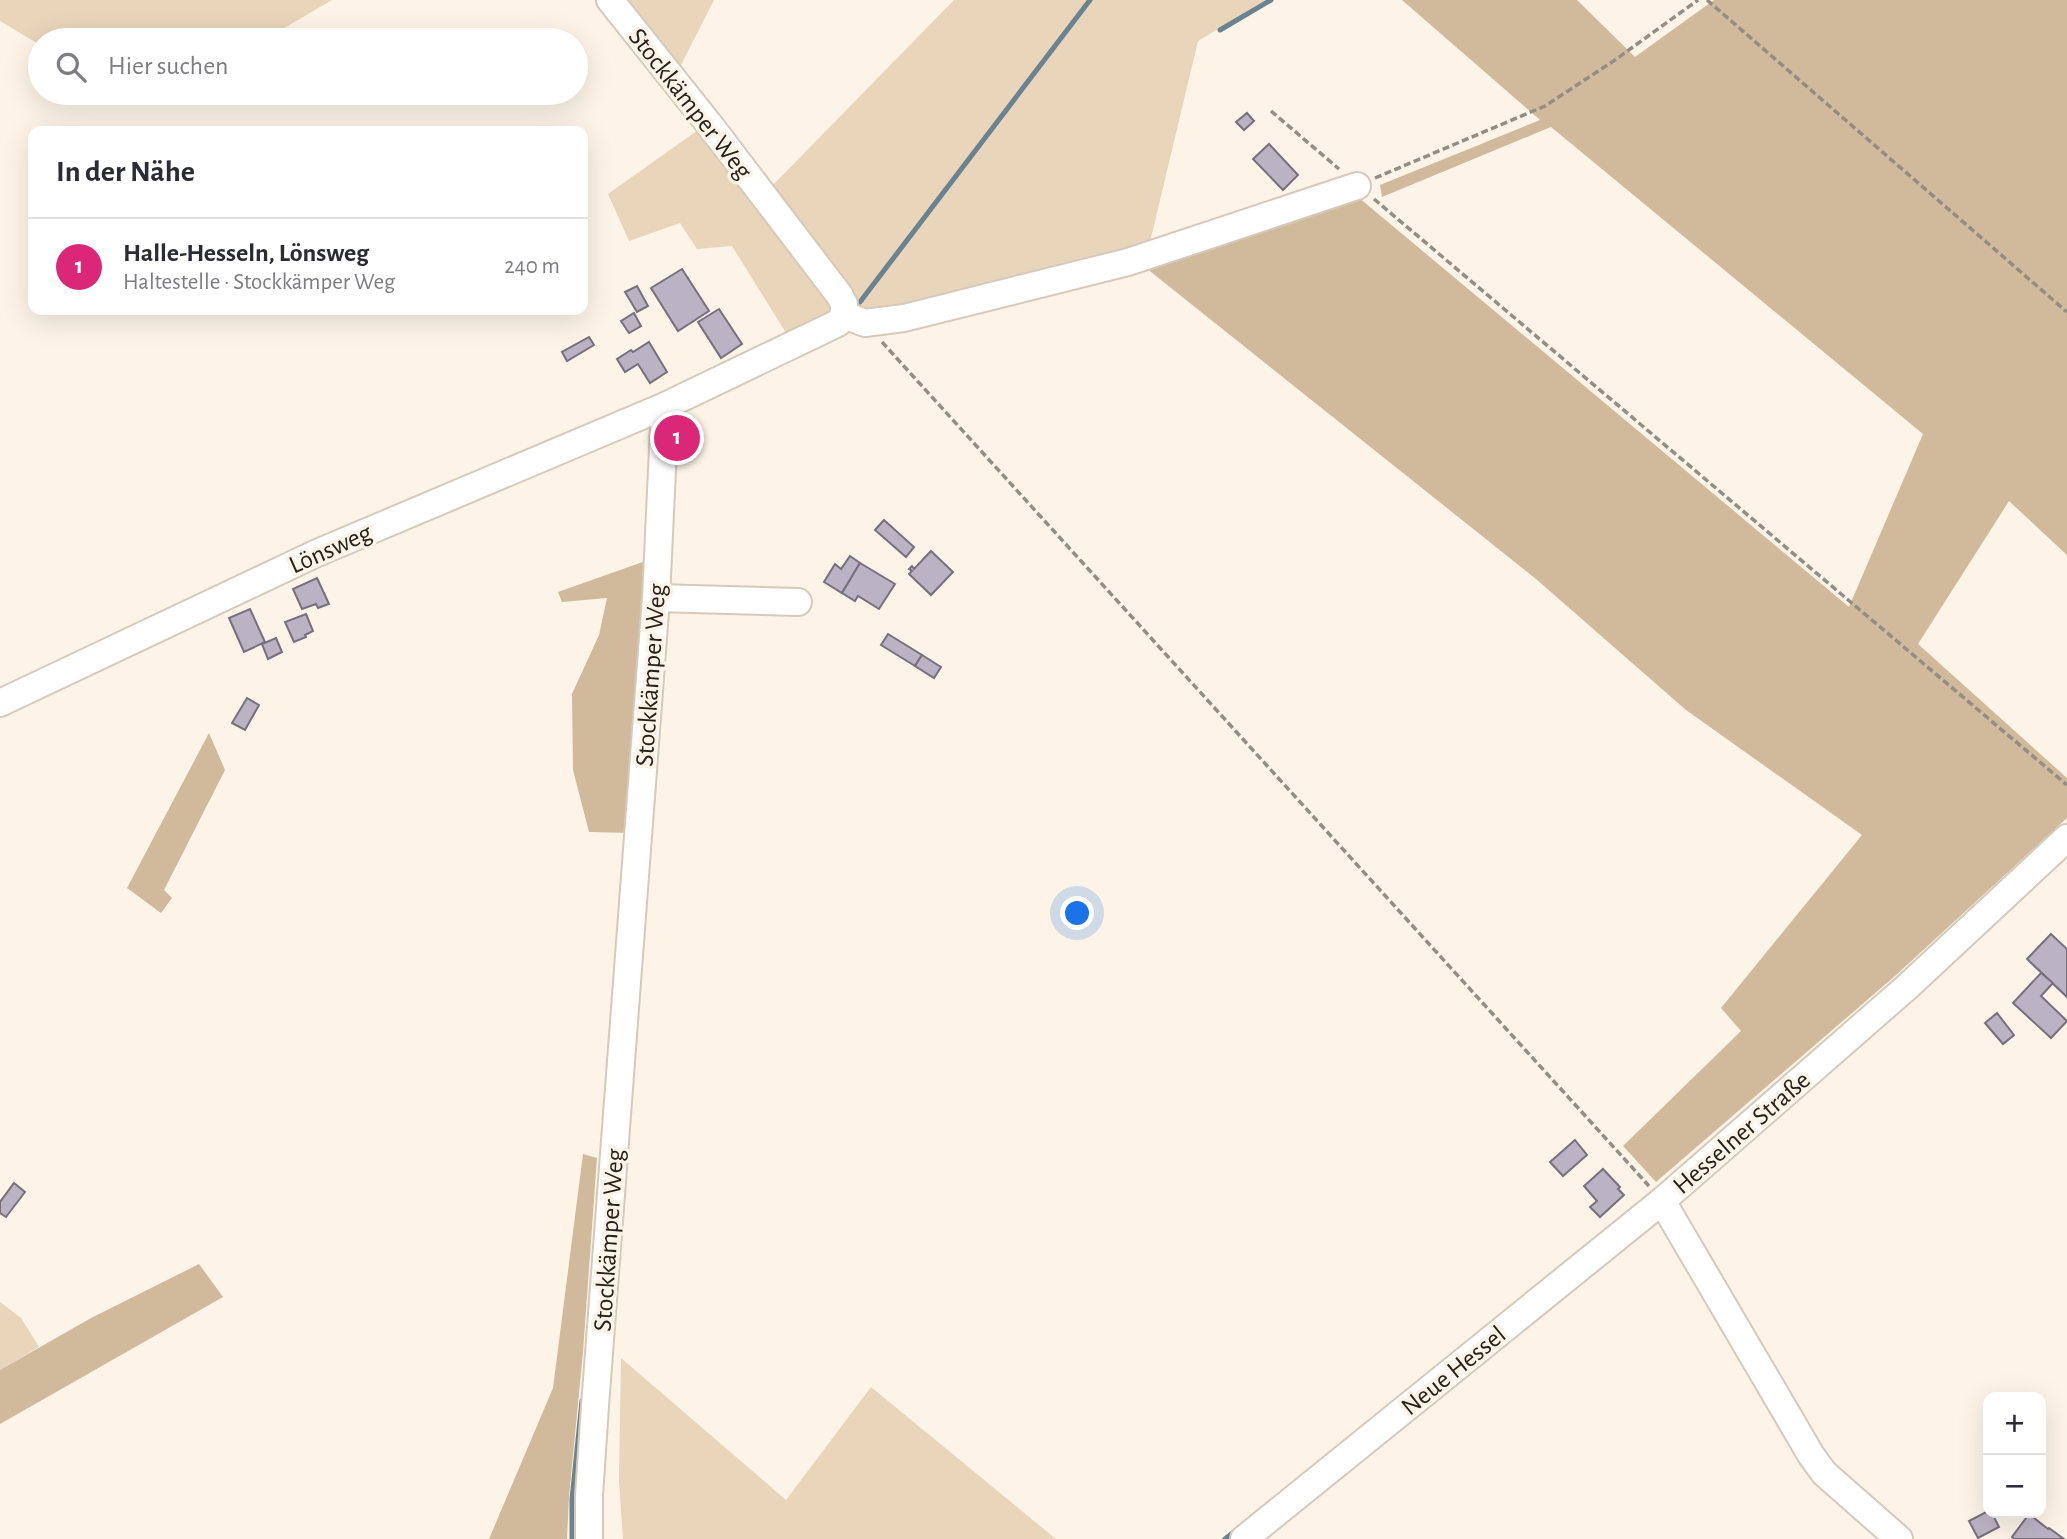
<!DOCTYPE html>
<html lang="de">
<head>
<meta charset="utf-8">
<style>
	body { margin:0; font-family:"Alegreya Sans",sans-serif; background:#f2f2f3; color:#2b2b33 }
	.controls { position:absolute; right:21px; bottom:21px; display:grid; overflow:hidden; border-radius:14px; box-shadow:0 7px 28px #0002 }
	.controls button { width:63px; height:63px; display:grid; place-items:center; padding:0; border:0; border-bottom:2px solid #e1e1e2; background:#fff; color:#2b2b33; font:35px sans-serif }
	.you { position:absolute; left:1078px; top:914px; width:24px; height:24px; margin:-18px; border:5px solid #fff; border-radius:50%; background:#1a73e8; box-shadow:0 0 0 10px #1a73e833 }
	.badge { display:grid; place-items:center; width:46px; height:46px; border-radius:50%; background:#db2777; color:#fff; font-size:23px; font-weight:700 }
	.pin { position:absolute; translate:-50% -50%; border:4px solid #fff; box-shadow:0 2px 7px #0006 }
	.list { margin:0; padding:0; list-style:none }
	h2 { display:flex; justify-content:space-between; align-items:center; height:91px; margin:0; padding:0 28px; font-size:30px }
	h2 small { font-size:23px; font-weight:400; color:#7c7c81 }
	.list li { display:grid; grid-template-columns:46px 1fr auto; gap:21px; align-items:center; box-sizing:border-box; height:98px; padding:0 28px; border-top:2px solid #e1e1e2 }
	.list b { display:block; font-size:26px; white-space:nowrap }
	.list p { margin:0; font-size:23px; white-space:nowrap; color:#7c7c81 }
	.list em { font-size:23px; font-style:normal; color:#7c7c81 }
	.icon { flex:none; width:38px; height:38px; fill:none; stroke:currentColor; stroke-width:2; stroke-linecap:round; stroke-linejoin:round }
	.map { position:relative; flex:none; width:2067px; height:1539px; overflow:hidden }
	.search { position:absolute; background:#fff; box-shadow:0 7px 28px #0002; left:28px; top:28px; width:560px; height:77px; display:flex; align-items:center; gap:18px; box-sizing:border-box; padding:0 24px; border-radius:38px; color:#7c7c81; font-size:26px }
	.panel { position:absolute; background:#fff; box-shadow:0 7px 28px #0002; left:28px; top:126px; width:560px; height:189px; border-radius:14px }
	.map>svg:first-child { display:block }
	.green { fill:#e8d5ba }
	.forest { fill:#d0ba9b }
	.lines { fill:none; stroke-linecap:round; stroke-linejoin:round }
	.stream { stroke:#6b8290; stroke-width:5 }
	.building { fill:#bbb3c3; stroke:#776f7e; stroke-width:2 }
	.minor-casing { stroke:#d5caba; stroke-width:30 }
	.path { stroke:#948d84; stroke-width:3.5; stroke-dasharray:7 3.5; stroke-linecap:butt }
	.minor { stroke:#fff; stroke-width:26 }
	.labels { text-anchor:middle; stroke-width:7; stroke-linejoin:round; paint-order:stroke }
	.street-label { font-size:26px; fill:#24201a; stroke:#fdf4e7 }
</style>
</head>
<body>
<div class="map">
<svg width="2067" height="1539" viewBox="0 0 2067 1539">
	<rect width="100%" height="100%" fill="#fdf4e7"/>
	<!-- green -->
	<g class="green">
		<path d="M0,0H332L264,40H40V45L0,21Z"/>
		<path d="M626,0H714L680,67Z"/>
		<path d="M954,0H1266L1198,41L1150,242L903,314L855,307L770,188Z"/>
		<path d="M698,130L831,295L828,315L786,333L732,246L697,249L680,223L629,241L608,194Z"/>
		<path d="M0,1302L21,1318L39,1347L0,1370Z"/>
		<path d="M621,1358L786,1500L871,1387L1056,1539H623L619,1481Z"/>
	</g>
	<!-- forest -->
	<g class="forest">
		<path d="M1402,0H1577L1635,57L1714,0H2067V555L2009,501L1918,644L2067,778V818L1895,976L1656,1182L1623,1146L1741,1031L1721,1008L1862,835L1686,710L1536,579L1146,268L1358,197L1849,607L1923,434L1551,127L1382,197L1380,185L1540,120Z"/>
		<path d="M651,559L632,833L589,832L573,770L572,694L599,635L607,598L562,602L558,592Z"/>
		<path d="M209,733L225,770L164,890L172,898L161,913L127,888Z"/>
		<path d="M583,1154L597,1158L583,1352L569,1497L567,1539H489L553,1388Z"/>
		<path d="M199,1264L223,1297L0,1424V1370L91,1318Z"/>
	</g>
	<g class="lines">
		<!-- stream -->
		<g class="stream">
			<path d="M1220,30L1271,0"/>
			<path d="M860,302L1090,0"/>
			<path d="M572,1539V1499L582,1401"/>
			<path d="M1225,1539L1239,1528"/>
		</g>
	</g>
	<!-- building -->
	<g class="building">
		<path d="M1247,113L1254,121L1244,130L1236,122Z"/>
		<path d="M1269,144L1298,175L1283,190L1253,159Z"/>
		<path d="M682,269L709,311L678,331L651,288Z"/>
		<path d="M637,286L648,306L637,312L625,292Z"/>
		<path d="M719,309L742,344L721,358L698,322Z"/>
		<path d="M634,313L641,326L629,333L621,321Z"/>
		<path d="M589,337L594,345L567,361L562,352Z"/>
		<path d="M649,342L667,372L650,383L638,364L625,372L617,359L631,350L633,352Z"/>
		<path d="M884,520L914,547L906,557L875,530Z"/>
		<path d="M931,551L953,572L931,595L909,574L912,571L909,569L912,566L914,569Z"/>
		<path d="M850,556L860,563L842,593L824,582L835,564L841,569Z"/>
		<path d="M860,563L895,584L879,609L858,596L855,601L842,593Z"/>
		<path d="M317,578L329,604L318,608L316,604L302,609L293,589Z"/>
		<path d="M250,609L265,642L244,652L229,618Z"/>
		<path d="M306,614L313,631L305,635L306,637L294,642L285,622Z"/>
		<path d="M888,634L922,655L915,666L881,645Z"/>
		<path d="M276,638L282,652L268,659L262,644Z"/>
		<path d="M922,655L941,667L934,678L915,666Z"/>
		<path d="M247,698L259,705L245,730L232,723Z"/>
		<path d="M2051,934L2067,949V997L2027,959Z"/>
		<path d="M2041,973L2053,983L2041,996L2067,1021L2051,1038L2013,1003Z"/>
		<path d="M1997,1013L2014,1035L2003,1044L1985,1023Z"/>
		<path d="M1575,1140L1587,1155L1563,1176L1550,1162Z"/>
		<path d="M1603,1169L1620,1187L1618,1189L1624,1195L1600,1217L1590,1207L1597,1201L1584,1186Z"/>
		<path d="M14,1183L25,1192L6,1217L0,1213V1202Z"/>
		<path d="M1988,1511L1992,1513L1999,1527L1978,1538L1969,1521Z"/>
		<path d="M2029,1514L2048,1529L2049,1528L2064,1539H2014L2012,1537Z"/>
	</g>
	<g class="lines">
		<!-- minor casing -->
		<g class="minor-casing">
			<g id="minor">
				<path d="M844,315L865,323L904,318L1128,262L1357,186"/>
				<path d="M656,598L798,602"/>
				<path d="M0,703L317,553L665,406L838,323L844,315V304L840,296L709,124L610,0"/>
				<path d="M1662,1201L1811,1455L1824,1473L1899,1539"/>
				<path d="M589,1539V1496L595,1406L656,598L665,406"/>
				<path d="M1244,1539L1662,1201L1907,987L2067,838"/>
			</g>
		</g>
		<!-- path -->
		<g class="path">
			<path d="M1707,0L2067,312"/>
			<path d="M1271,111L1339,169"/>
			<path d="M1375,178L1545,106L1615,60L1698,0"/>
			<path d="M1374,199L2067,785"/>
			<path d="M882,342L1649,1186"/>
		</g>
		<!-- minor -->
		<use href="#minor" class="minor"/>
	</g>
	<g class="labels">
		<!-- street labels -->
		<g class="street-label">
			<text transform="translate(691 103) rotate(52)" y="9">Stockkämper Weg</text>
			<text transform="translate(330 548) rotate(-24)" y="9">Lönsweg</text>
			<text transform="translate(650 675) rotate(-86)" y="9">Stockkämper Weg</text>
			<text transform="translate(1741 1132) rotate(-41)" y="9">Hesselner Straße</text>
			<text transform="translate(608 1240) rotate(-86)" y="9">Stockkämper Weg</text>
			<text transform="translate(1453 1370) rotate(-39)" y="9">Neue Hessel</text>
		</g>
	</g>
</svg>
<div class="controls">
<button>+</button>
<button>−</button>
</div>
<div class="you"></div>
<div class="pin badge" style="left:677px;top:438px">1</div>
<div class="search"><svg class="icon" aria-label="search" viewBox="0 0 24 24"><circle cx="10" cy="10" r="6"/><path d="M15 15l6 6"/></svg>Hier suchen</div>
<section class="panel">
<h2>In der Nähe<small></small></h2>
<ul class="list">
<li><span class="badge">1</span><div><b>Halle-Hesseln, Lönsweg</b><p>Haltestelle · Stockkämper Weg</p></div><em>240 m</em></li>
</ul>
</section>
</div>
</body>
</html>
